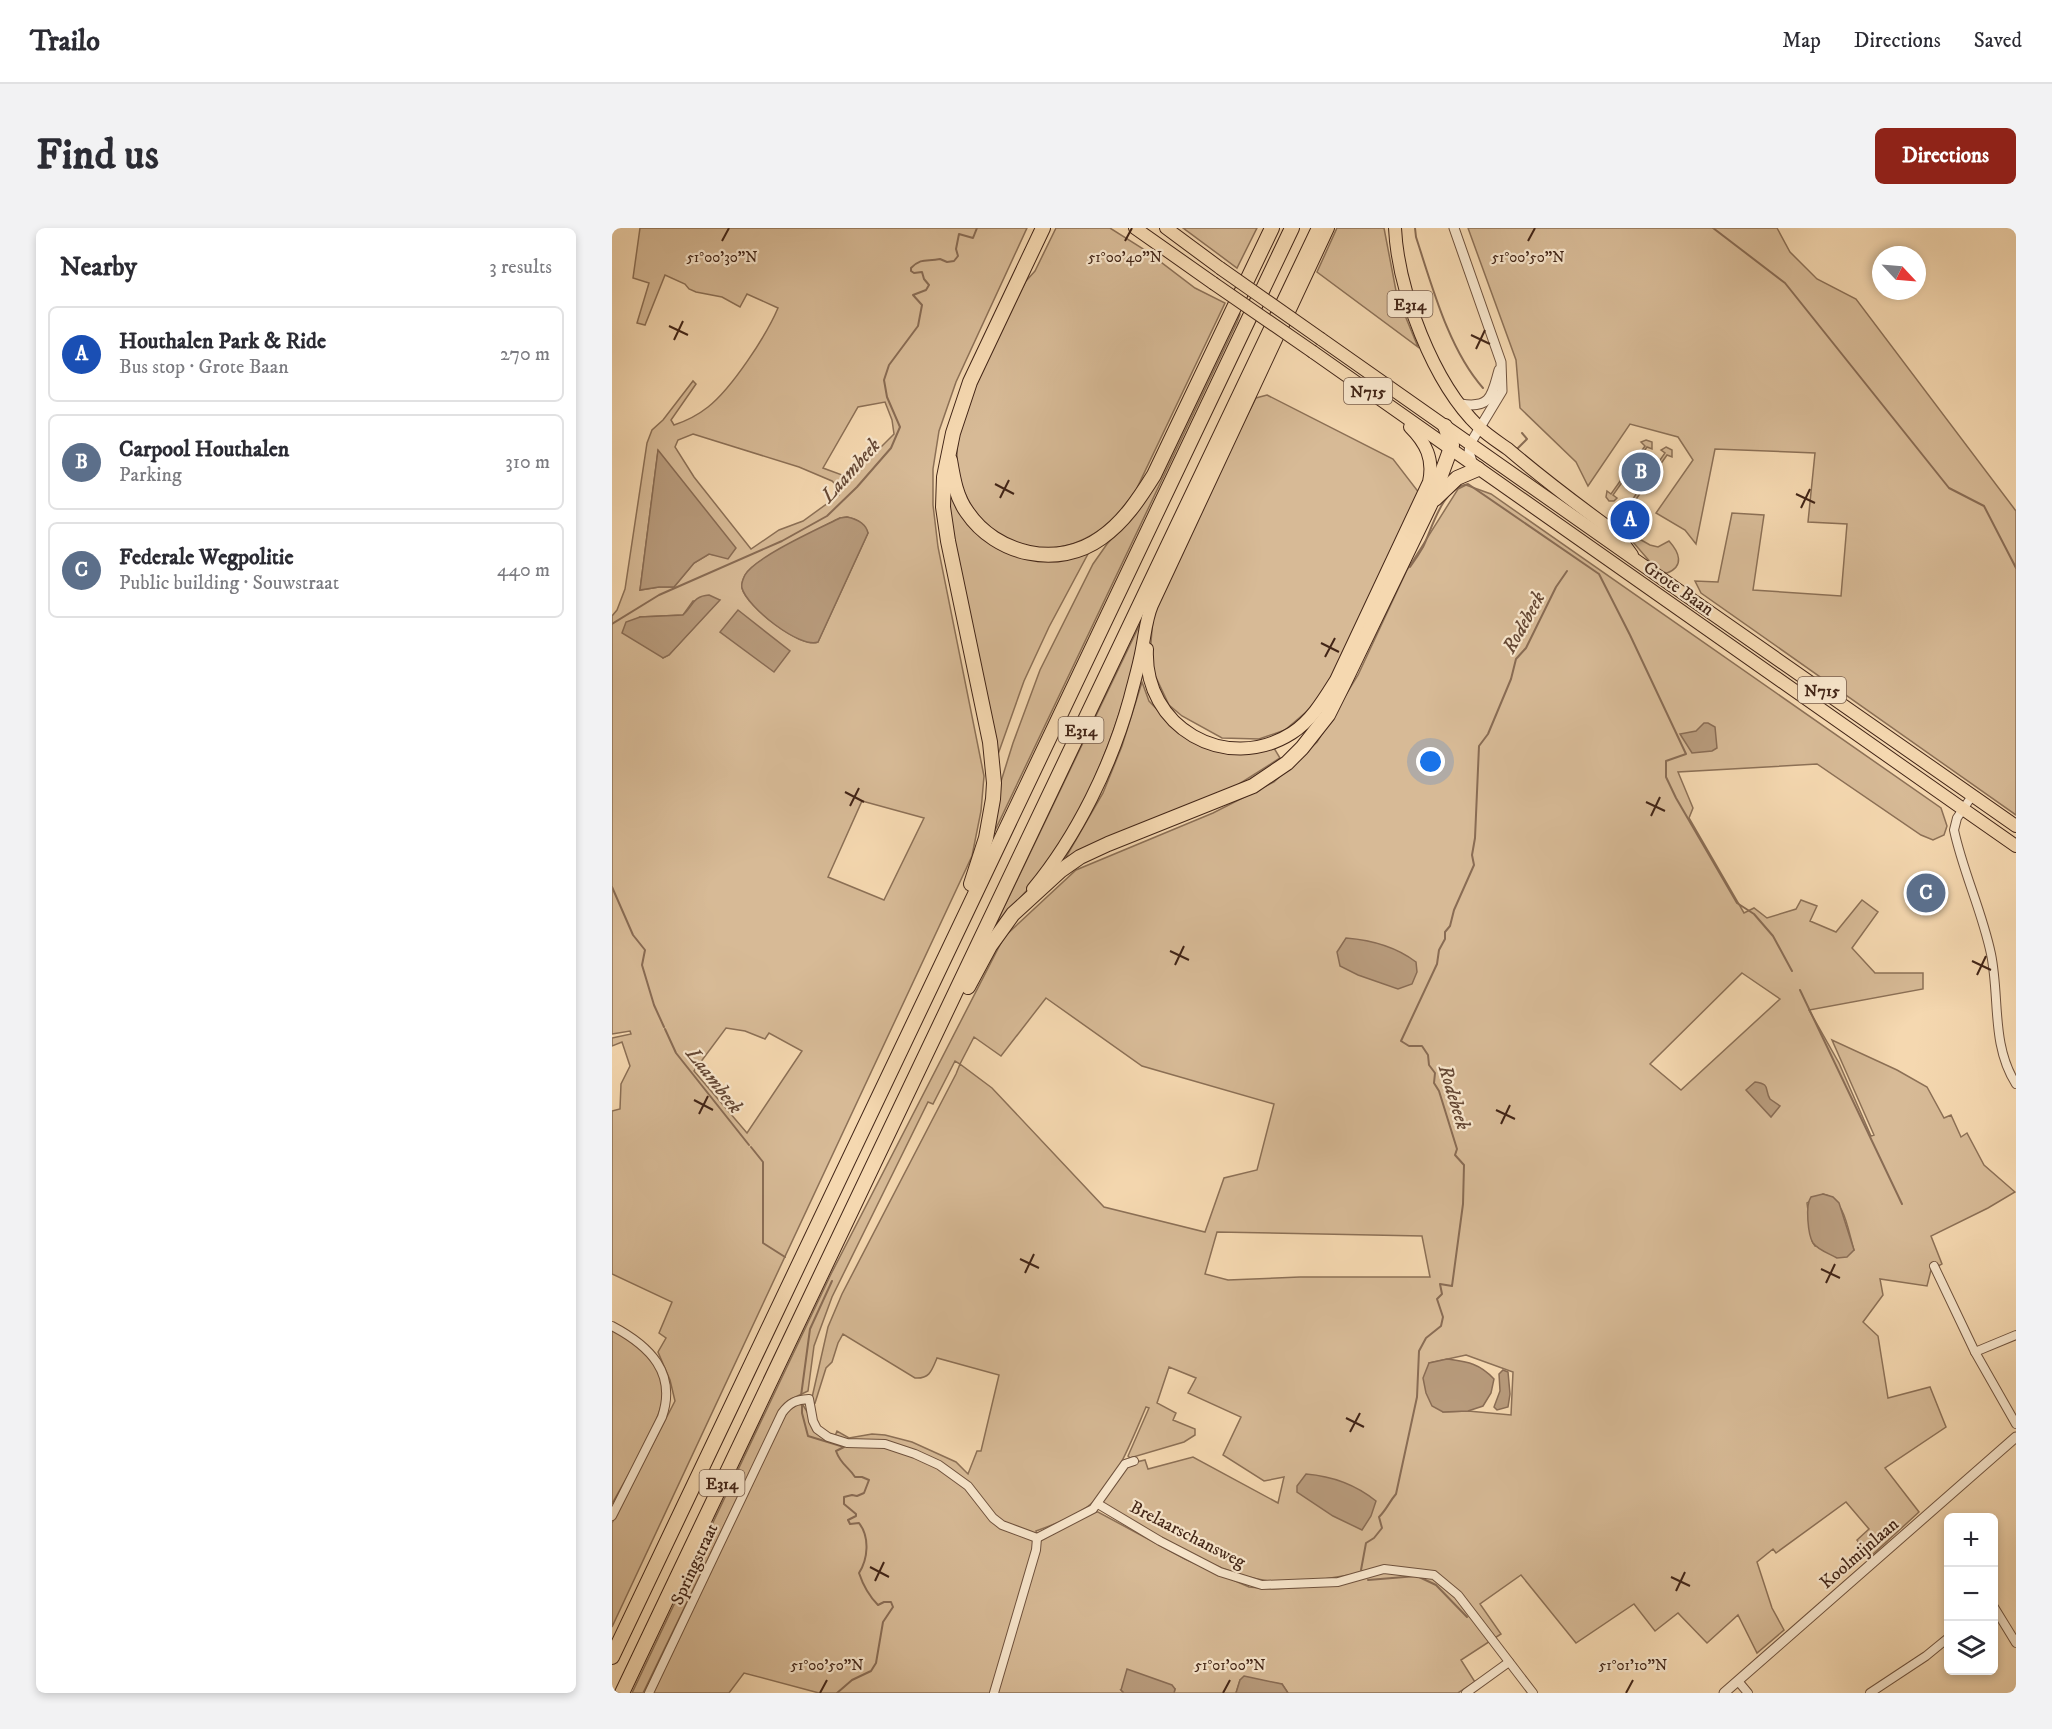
<!DOCTYPE html>
<html lang="en">
<head>
<meta charset="utf-8">
<style>
	body { margin:0; font-family:"IM FELL DW Pica",serif; background:#f2f2f3; color:#2b2b33 }
	.controls { position:absolute; right:18px; bottom:18px; display:grid; overflow:hidden; border-radius:9px; box-shadow:0 3px 9px #0003 }
	.controls button { width:54px; height:54px; display:grid; place-items:center; padding:0; border:0; border-bottom:2px solid #e1e1e2; background:#fff; color:#2b2b33; font:30px sans-serif }
	.compass { position:absolute; left:1260px; top:18px; width:54px; height:54px; border-radius:50%; background:#fff; box-shadow:0 3px 9px #0003; rotate:116deg }
	.you { position:absolute; left:819px; top:534px; width:21px; height:21px; margin:-15px; border:4px solid #fff; border-radius:50%; background:#1a73e8; box-shadow:0 0 0 9px #1a73e833 }
	.badge { display:grid; place-items:center; width:39px; height:39px; border-radius:50%; background:#8f2418; color:#fff; font-size:20px; font-weight:700 }
	.pin { position:absolute; translate:-50% -50%; border:3px solid #fff; box-shadow:0 2px 6px #0006 }
	.list { margin:0; padding:0; list-style:none }
	h2 { display:flex; justify-content:space-between; align-items:center; height:78px; margin:0; padding:0 24px; font-size:26px }
	h2 small { font-size:20px; font-weight:400; color:#7c7c81 }
	.list li { display:grid; grid-template-columns:39px 1fr auto; gap:18px; align-items:center; box-sizing:border-box; height:96px; margin:0 12px 12px; padding:0 12px; border:2px solid #e1e1e2; border-radius:9px }
	.list b { display:block; font-size:22px; white-space:nowrap }
	.list p { margin:0; font-size:20px; white-space:nowrap; color:#7c7c81 }
	.list em { font-size:20px; font-style:normal; color:#7c7c81 }
	.icon { flex:none; width:33px; height:33px; fill:none; stroke:currentColor; stroke-width:2; stroke-linecap:round; stroke-linejoin:round }
	.map { position:relative; flex:none; width:1404px; height:1465px; overflow:hidden; border-radius:9px }
	header { display:flex; align-items:center; gap:36px; box-sizing:border-box; height:84px; padding:0 30px; background:#fff; border-bottom:2px solid #e1e1e2 }
	header strong { font-size:28px }
	nav { display:flex; gap:33px; margin-inline-start:auto; font-size:21px }
	.intro { display:flex; align-items:center; justify-content:space-between; box-sizing:border-box; height:144px; padding:0 36px }
	h1 { margin:0; font-size:42px }
	.button { padding:15px 27px; border-radius:9px; background:#8f2418; color:#fff; font-size:21px; font-weight:700 }
	main { display:flex; gap:36px; padding:0 36px }
	aside { flex:1; background:#fff; border-radius:9px; box-shadow:0 3px 9px #0003 }
	.map>svg:first-child { display:block }
	.green { fill:#d7ba96; stroke:#8c7056; stroke-width:1.5; fill-rule:evenodd }
	.water { fill:#b89b7c; stroke:#896c54; stroke-width:1.5 }
	.lines { fill:none; stroke-linecap:round; stroke-linejoin:round }
	.stream { stroke:#896c54; stroke-width:2 }
	.minor-casing { stroke:#6f523d; stroke-width:10 }
	.tertiary-casing { stroke:#6f523d; stroke-width:11 }
	.primary-casing { stroke:#422517; stroke-width:14 }
	.trunk-casing { stroke:#422517; stroke-width:14 }
	.motorway-casing { stroke:#422517; stroke-width:16 }
	.minor { stroke:#f8e6cc; stroke-width:8 }
	.tertiary { stroke:#f8e6cc; stroke-width:9 }
	.primary { stroke:#f5d8b0; stroke-width:12 }
	.trunk { stroke:#f5d8b0; stroke-width:12 }
	.motorway { stroke:#f5d8b0; stroke-width:14 }
	.trunk-bridge-casing { stroke:#422517; stroke-width:14; stroke-linecap:butt }
	.trunk-bridge { stroke:#f5d8b0; stroke-width:12 }
	.ticks { fill:none; stroke:#422517; stroke-width:2 }
	.labels { text-anchor:middle; stroke-width:4.5; stroke-linejoin:round; paint-order:stroke }
	.shield { fill:#f8e6cc; stroke:#795f4d; stroke-width:1.5 }
	.shield-label { font-size:16px; font-weight:bold; fill:#422517 }
	.street-label { font-size:18px; fill:#422517; stroke:#f8e6cc }
	.water-label { font-size:20px; font-style:italic; fill:#654835; stroke:#f8e6cc }
	.ticks-label { font-size:15px; text-anchor:middle; fill:#422517; stroke:#f8e6cc; stroke-width:4.5; stroke-linejoin:round; paint-order:stroke }
</style>
</head>
<body>
<header>
<strong>Trailo</strong>
<nav><a>Map</a><a>Directions</a><a>Saved</a></nav>
</header>
<div class="intro"><h1>Find us</h1><a class="button">Directions</a></div>
<main>
<aside>
<h2>Nearby<small>3 results</small></h2>
<ul class="list">
<li><span class="badge" style="background:#1a4fb4">A</span><div><b>Houthalen Park &amp; Ride</b><p>Bus stop · Grote Baan</p></div><em>270 m</em></li>
<li><span class="badge" style="background:#5c6f8a">B</span><div><b>Carpool Houthalen</b><p>Parking</p></div><em>310 m</em></li>
<li><span class="badge" style="background:#5c6f8a">C</span><div><b>Federale Wegpolitie</b><p>Public building · Souwstraat</p></div><em>440 m</em></li>
</ul>
</aside>
<div class="map">
<svg width="1404" height="1465" viewBox="0 0 1404 1465">
	<rect width="100%" height="100%" fill="#f5d8b0"/>
	<filter id="stains"><feTurbulence type="fractalNoise" baseFrequency=".00333" numOctaves="4"/><feColorMatrix values="0 0 0 0 .2 0 0 0 0 .09 0 0 0 0 .02 0 0 0 .5 -.17"/></filter>
	<radialGradient id="worn" r=".72"><stop offset=".6" stop-color="#630" stop-opacity="0"/><stop offset="1" stop-color="#630" stop-opacity=".3"/></radialGradient>
	<!-- green -->
	<g class="green">
		<path d="M28,0H415L344,154L327,203L321,241V277L326,319L372,548L369,583L360,628L0,1399V1295L63,1173L58,1152L46,1124L54,1110L47,1105L60,1074L0,1046V883L8,881L9,856L18,838L10,814L0,818V810L19,806L18,803L0,806V388L5,382L13,361L35,215L40,202L51,192L81,153L84,156L59,192L62,197C74,193 86,187 96,179C120,160 154,108 166,80L135,66L128,79L110,69L84,64L77,61L73,56L53,47L33,97L25,95L37,55L21,50ZM273,174L280,192L282,206L238,250L211,240L246,179ZM81,206L187,239L220,253L228,261L227,267L191,293L167,302L139,321L82,249L63,219L66,212ZM46,223L110,328L97,326L82,335L62,359H47L28,362ZM235,289C246,291 251,295 256,305L206,414C189,421 134,378 130,360C129,356 131,351 133,347C142,331 209,300 228,290ZM107,372L57,427L51,430L28,389L71,387L81,373ZM250,573L312,590L272,672L216,649ZM114,800L133,803L153,811L157,805L190,823L135,905L82,843Z"/>
		<path d="M444,0H498L533,22L583,60L613,75L524,262C508,285 491,305 463,315C405,336 347,290 345,231C344,197 361,165 374,135C387,107 400,80 414,53L423,43Z"/>
		<path d="M571,0H645L625,40Z"/>
		<path d="M725,0H772L785,68L806,119L705,44Z"/>
		<path d="M856,0H1165L1178,24L1205,51L1244,71L1404,283V587L1089,365L1083,353L1106,354L1120,285L1152,287L1141,362L1229,368L1235,296L1196,294L1203,225L1103,221L1084,316L1073,302L1044,285L1081,232L1066,209L1018,196L976,258L964,234L908,180L904,132Z"/>
		<path d="M624,83L628,86L625,94L378,613L386,563L401,515L428,442L481,336L495,316L516,293Z"/>
		<path d="M655,167L781,231L808,266L722,449L700,479L673,502L647,511L610,510L570,488L557,477L541,443L538,426L541,390L548,372L606,246L644,170Z"/>
		<path d="M1034,212L1040,214V221L1035,219L1001,267L1005,270L1002,273H997L994,269L995,263L999,266L1033,218L1029,214Z"/>
		<path d="M1054,219L1060,222V229L1055,227L1020,277L1024,280L1019,283L1013,279V274L1018,275L1053,225L1049,222Z"/>
		<path d="M336,251L397,324H477L437,399L412,453L384,532L339,311Z"/>
		<path d="M854,257L879,266L1329,580L1335,598L1332,607L1321,612L1309,607L1205,536L1066,544L1081,580L1077,590L1132,685L1142,680L1155,690L1184,681L1189,672L1205,678L1198,693L1224,704L1250,672L1266,684L1240,720L1263,745H1311V761L1197,782L1227,835L1259,908L1262,907L1220,812L1285,842L1315,859L1332,890L1339,887L1349,909L1355,905L1372,937L1403,964L1376,980L1319,1008L1330,1036L1319,1042L1315,1058L1268,1051L1271,1067L1251,1094L1266,1108L1276,1170L1318,1159L1334,1199L1273,1240L1307,1284L1258,1329L1245,1312L1257,1301L1234,1274L1164,1325L1161,1321L1145,1334L1160,1380L1172,1402L1145,1425L1126,1387L1095,1415L1066,1385L1043,1403L1022,1376L964,1415L909,1347L868,1376L889,1406L849,1432L863,1454L846,1465H676L670,1456L628,1452L624,1465H562L563,1461L509,1462L512,1465H207L132,1445L117,1465H42L40,1463L175,1183L186,1176L191,1177L197,1187L221,1213L225,1203L237,1210L260,1206L273,1207L300,1214L344,1234L356,1246L365,1223H369L387,1147L325,1130C320,1142 318,1151 303,1150L231,1106L226,1115L220,1134L214,1140L203,1175L199,1174L216,1099L230,1066L344,846L348,836L343,833L321,876L316,874L220,1069L202,1118L196,1163L179,1171L167,1184L31,1465H20L219,1046L392,709L464,642L601,585L662,554L705,514L746,447L795,342L846,261ZM1130,745L1168,771L1069,862L1038,836ZM434,770L530,838L662,876L645,942L612,950L593,1004L492,979L380,860L348,836L362,809L389,828ZM1211,966C1233,970 1236,1003 1242,1022L1203,1018L1200,1013L1195,975ZM605,1004L810,1008L818,1049H688L616,1052L593,1046ZM854,1127L901,1144L899,1187L856,1183L831,1184L817,1135ZM557,1139L584,1150L576,1165L629,1189L611,1227L652,1253L672,1249L666,1275L581,1229L536,1241L533,1232L516,1236L492,1270L490,1276C539,1304 611,1352 668,1354C691,1355 714,1351 737,1347L726,1357L661,1361L637,1359L573,1331L486,1284H482L427,1312L424,1303C441,1297 459,1290 475,1279C503,1259 521,1209 534,1179L537,1180L516,1228L518,1230L572,1214L583,1207V1201L561,1192L564,1185L545,1175Z"/>
		<path d="M1015,304L1038,317L1046,319L1057,313C1067,324 1073,338 1055,345L1046,343L1014,306Z"/>
		<path d="M529,394C517,478 475,587 422,654C410,669 395,682 383,698Z"/>
		<path d="M530,454L537,473L569,506L627,525L662,520L668,530L624,558L455,632L454,629L491,565L510,518Z"/>
		<path d="M0,1101C14,1111 33,1121 43,1137C49,1146 52,1156 51,1167C50,1192 13,1252 0,1276Z"/>
	</g>
	<!-- water -->
	<g class="water">
		<path d="M46,222L124,320L116,331L97,326L82,335L62,359H47L28,362Z"/>
		<path d="M235,289C244,291 254,295 256,305L206,414C188,421 135,379 130,360C129,356 131,351 133,347C143,329 208,300 228,290Z"/>
		<path d="M97,367L108,372L57,427L51,430L10,405L14,394L28,389L71,387C81,378 81,368 97,367Z"/>
		<path d="M126,382L178,423L162,444L108,404Z"/>
		<path d="M1092,495H1096L1103,499L1105,520L1100,523L1080,525L1068,506L1084,503Z"/>
		<path d="M734,710C759,712 783,718 804,734L805,744L800,756L786,761L746,747L728,738L725,724Z"/>
		<path d="M1143,854C1159,856 1152,861 1158,871L1168,878L1159,889L1134,862Z"/>
		<path d="M1211,966L1221,969L1227,975L1242,1022L1235,1029L1225,1030C1218,1026 1206,1022 1201,1015C1196,1007 1193,977 1199,969Z"/>
		<path d="M835,1131C856,1134 867,1135 882,1151L879,1165L871,1178L856,1183L831,1184L820,1178L814,1165L811,1150L817,1135Z"/>
		<path d="M891,1142L896,1144L898,1166L896,1179L885,1182L882,1179L888,1163L887,1146Z"/>
		<path d="M694,1246C719,1248 744,1257 764,1273L759,1288L750,1302L721,1288L685,1264V1258Z"/>
		<path d="M515,1441L560,1457L563,1461L562,1465H512L509,1462Z"/>
		<path d="M632,1448L670,1456L676,1465H624L628,1452Z"/>
	</g>
	<g class="lines">
		<!-- stream -->
		<g class="stream">
			<path d="M803,0L804,9C820,58 837,122 871,160"/>
			<path d="M1101,0L1173,55L1337,260L1372,278L1404,340"/>
			<path d="M906,220L915,211L910,205"/>
			<path d="M798,339C803,332 807,326 811,319C821,298 830,260 856,256L987,346L1018,407L1074,526L1054,533V549L1064,570L1125,675L1142,686L1161,708L1180,743"/>
			<path d="M0,396L47,367L170,313L215,288L245,259L279,220L288,199L275,169L272,152L277,137L306,98L310,77L301,67L314,62L317,57L312,51L310,44L302,45L299,43V40C310,29 315,34 328,31L335,34L342,33L346,28L344,21L347,6L361,10L365,0"/>
			<path d="M0,659L21,707L33,722L30,737L42,777L52,799"/>
			<path d="M1188,762L1290,976"/>
			<path d="M53,801L64,825L137,917"/>
			<path d="M139,919L151,934V1015L173,1029"/>
			<path d="M189,1168L198,1101L220,1053"/>
			<path d="M190,1174V1185L196,1208L232,1219L224,1223C229,1237 236,1238 243,1249H250L257,1252L252,1265L245,1268L240,1267L232,1269V1276L244,1286V1288L236,1292L238,1296L247,1295C258,1309 256,1331 247,1345C251,1357 257,1368 266,1377L272,1374H279L281,1379L271,1394L264,1435L259,1443L240,1452L225,1465"/>
			<path d="M749,1342L754,1315L762,1310L770,1300L767,1289C775,1281 777,1274 784,1266L805,1169L807,1123L814,1110L829,1098L831,1089L825,1071L830,1066L828,1056L840,1058L851,976L852,937L843,927L845,921L827,863L822,855L823,845L817,837L816,827L810,818H797L789,813L825,736L827,722L833,711V704L838,698L842,682L862,637L860,627L863,610L867,518L876,506L899,451L904,431L914,420L944,359L955,343"/>
			<path d="M756,1352L805,1348L824,1357L855,1389"/>
		</g>
		<!-- minor casing -->
		<g class="minor-casing">
			<g id="minor">
				<path d="M1360,568L1345,590L1342,602C1351,644 1370,683 1379,726C1388,770 1379,817 1404,856"/>
				<path d="M1322,1038L1363,1124L1404,1196"/>
				<path d="M0,1098C38,1118 65,1145 50,1189L0,1288"/>
				<path d="M1363,1124L1404,1107"/>
				<path d="M486,1276L548,1313L608,1344L650,1357L726,1354L772,1341L822,1347L846,1367L921,1465"/>
				<path d="M425,1310L481,1281L513,1236L522,1233"/>
				<path d="M1382,1379L1404,1415"/>
				<path d="M1126,1453L1136,1465"/>
				<path d="M37,1465L170,1185C178,1174 184,1172 197,1171L201,1193L205,1201L216,1209L235,1215L273,1216L303,1226L327,1237L356,1258L381,1290L390,1297L425,1310"/>
				<path d="M382,1465L424,1322L425,1310"/>
				<path d="M854,1465L897,1434"/>
				<path d="M1258,1465L1314,1428L1336,1410"/>
			</g>
		</g>
		<!-- tertiary casing -->
		<g class="tertiary-casing">
			<g id="tertiary">
				<path d="M842,0L889,134L890,163L858,216L857,224L861,237"/>
				<path d="M849,176C880,181 880,166 887,142"/>
				<path d="M1112,1465L1404,1209"/>
			</g>
		</g>
		<!-- primary casing -->
		<g class="primary-casing">
			<g id="primary">
				<path d="M1059,357L1404,598"/>
				<path d="M1351,581L1404,618"/>
			</g>
		</g>
		<!-- trunk casing -->
		<g class="trunk-casing">
			<g id="trunk">
				<path d="M523,0L601,55"/>
				<path d="M554,0L608,40"/>
				<path d="M783,0C786,62 821,155 867,199C875,207 886,214 896,221C931,251 967,278 1004,305L1020,327"/>
				<path d="M709,111L1059,357"/>
				<path d="M701,124L1351,581"/>
				<path d="M535,421C531,499 614,547 680,505C700,492 712,471 724,452L817,254C822,231 814,215 798,199"/>
				<path d="M421,661C465,608 500,536 518,470C522,454 527,438 530,421C533,406 534,391 540,377L716,0"/>
			</g>
		</g>
		<!-- motorway casing -->
		<g class="motorway-casing">
			<g id="motorway">
				<path d="M338,232C341,250 344,269 355,284C384,327 446,341 489,310C512,294 527,271 542,247L660,0"/>
				<path d="M823,271L845,250L866,241"/>
				<path d="M359,656L374,610L381,571L382,555L378,514L336,313L331,279L332,249L341,205L358,154L431,0"/>
				<path d="M356,759L378,718L401,686L448,643L468,629L496,616L641,558L675,535L690,520L716,487L732,455L818,277L840,217L833,198"/>
				<path d="M0,1429L680,0"/>
				<path d="M10,1465L707,0"/>
			</g>
		</g>
		<!-- minor -->
		<use href="#minor" class="minor"/>
		<!-- tertiary -->
		<use href="#tertiary" class="tertiary"/>
		<!-- primary -->
		<use href="#primary" class="primary"/>
		<!-- trunk -->
		<use href="#trunk" class="trunk"/>
		<!-- motorway -->
		<use href="#motorway" class="motorway"/>
		<!-- trunk-bridge casing -->
		<g class="trunk-bridge-casing">
			<g id="trunk-bridge">
				<path d="M608,40L709,111"/>
				<path d="M601,55L701,124"/>
			</g>
		</g>
		<!-- trunk-bridge -->
		<use href="#trunk-bridge" class="trunk-bridge"/>
	</g>
	<!-- ticks -->
	<path class="ticks" d="M110,13L117,0M513,13L520,0M916,13L923,0M57,98L76,107M859,107L878,116M62,112L71,93M864,121L873,102M383,256L402,266M1184,266L1203,275M388,270L397,252M1189,280L1198,261M709,415L727,424M713,429L723,410M233,564L252,574M1034,574L1053,583M238,578L247,560M1039,588L1048,569M558,723L577,732M1360,733L1379,742M563,737L572,718M1365,747L1374,728M82,872L101,882M884,882L903,891M87,886L96,868M889,896L898,877M408,1031L427,1040M1209,1041L1228,1050M413,1045L422,1026M1214,1055L1223,1036M734,1190L752,1199M738,1204L748,1185M258,1339L277,1349M1059,1349L1078,1358M263,1353L272,1334M1064,1363L1073,1344M208,1465L215,1452M611,1465L618,1452M1014,1465L1021,1452"/>
	<g class="labels">
		<!-- shield labels -->
		<g class="shield">
			<rect x="775.5" y="63" width="45" height="26" rx="4.5"/>
			<rect x="732" y="150" width="48" height="26" rx="4.5"/>
			<rect x="1186" y="449" width="48" height="26" rx="4.5"/>
			<rect x="446.5" y="489" width="45" height="26" rx="4.5"/>
			<rect x="87.5" y="1242" width="45" height="26" rx="4.5"/>
		</g>
		<g class="shield-label">
			<text x="798" y="82">E314</text>
			<text x="756" y="169">N715</text>
			<text x="1210" y="468">N715</text>
			<text x="469" y="508">E314</text>
			<text x="110" y="1261">E314</text>
		</g>
		<!-- street labels -->
		<g class="street-label">
			<text transform="translate(1067 360) rotate(35)" y="6">Grote Baan</text>
			<text transform="translate(576 1306) rotate(27)" y="6">Brelaarschansweg</text>
			<text transform="translate(1247 1325) rotate(-41)" y="6">Koolmijnlaan</text>
			<text transform="translate(82 1336) rotate(-65)" y="6">Springstraat</text>
		</g>
		<!-- water labels -->
		<g class="water-label">
			<text transform="translate(238 242) rotate(-48)" y="7">Laambeek</text>
			<text transform="translate(911 394) rotate(-61)" y="7">Rodebeek</text>
			<text transform="translate(103 852) rotate(52)" y="7">Laambeek</text>
			<text transform="translate(843 869) rotate(73)" y="7">Rodebeek</text>
		</g>
	</g>
	<g class="ticks-label">
		<text x="110" y="34">51°00'30"N</text>
		<text x="513" y="34">51°00'40"N</text>
		<text x="916" y="34">51°00'50"N</text>
		<text x="215" y="1442">51°00'50"N</text>
		<text x="618" y="1442">51°01'00"N</text>
		<text x="1021" y="1442">51°01'10"N</text>
	</g>
	<rect width="100%" height="100%" filter="url(#stains)"/>
	<rect width="100%" height="100%" fill="url(#worn)"/>
</svg>
<div class="controls">
<button>+</button>
<button>−</button>
<button><svg class="icon" aria-label="layers" viewBox="0 0 24 24"><path d="M12 4l9 5-9 5-9-5zM3 14l9 5 9-5"/></svg></button>
</div>
<svg class="compass" viewBox="-18 -18 36 36"><path d="M0-13l5 13h-10z" fill="#e53935"/><path d="M0 13l5-13h-10z" fill="#7c7c81"/></svg>
<div class="you"></div>
<div class="pin badge" style="left:1018px;top:292px;background:#1a4fb4">A</div>
<div class="pin badge" style="left:1029px;top:244px;background:#5c6f8a">B</div>
<div class="pin badge" style="left:1314px;top:665px;background:#5c6f8a">C</div>
</div>
</main>
</body>
</html>
